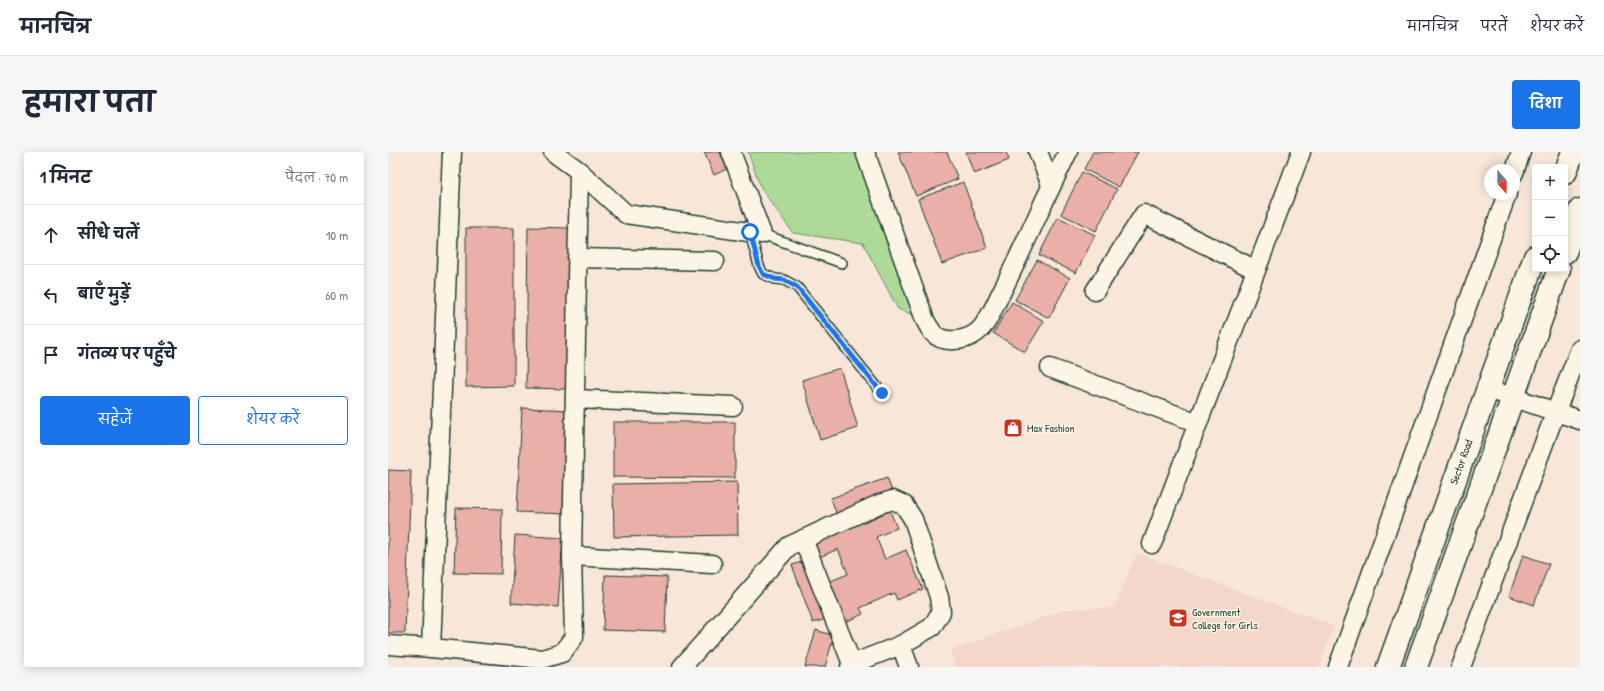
<!DOCTYPE html>
<html lang="hi">
<head>
<meta charset="utf-8">
<style>
	body { margin:0; font-family:"Patrick Hand","Playpen Sans Deva",sans-serif; background:#f6f6f7; color:#1f2937 }
	.controls { position:absolute; right:12px; top:12px; display:grid; overflow:hidden; border-radius:4px; box-shadow:0 2px 10px #0003 }
	.controls button { width:36px; height:36px; display:grid; place-items:center; padding:0; border:0; border-bottom:1px solid #e0e1e3; background:#fff; color:#1f2937; font:20px sans-serif }
	.compass { position:absolute; left:1096px; top:12px; width:36px; height:36px; border-radius:50%; background:#fff; box-shadow:0 2px 10px #0003; rotate:159deg }
	.stop { position:absolute; width:12px; height:12px; margin:-9px; border:3px solid #1a73e8; border-radius:50%; background:#fff }
	.stop.end { background:#1a73e8; border-color:#fff; box-shadow:0 1px 4px #0008 }
	.list { margin:0; padding:0; list-style:none }
	h2 { display:flex; justify-content:space-between; align-items:center; height:52px; margin:0; padding:0 16px; font-size:17px }
	h2 small { font-size:13px; font-weight:400; color:#747a83 }
	.list li { display:grid; grid-template-columns:26px 1fr auto; gap:12px; align-items:center; box-sizing:border-box; height:60px; padding:0 16px; border-top:1px solid #e0e1e3 }
	.list b { display:block; font-size:15px; white-space:nowrap }
	.list em { font-size:13px; font-style:normal; color:#747a83 }
	.actions { display:flex; gap:8px; padding:12px 16px }
	.actions a { flex:1; padding:9px 0; border:1px solid #1a73e8; border-radius:4px; text-align:center; font-size:14px; color:#1a73e8 }
	.actions .main { background:#1a73e8; color:#fff }
	.icon { flex:none; width:22px; height:22px; fill:none; stroke:currentColor; stroke-width:2; stroke-linecap:round; stroke-linejoin:round }
	.map { position:relative; flex:none; width:1192px; height:515px; overflow:hidden; border-radius:4px }
	header { display:flex; align-items:center; gap:24px; box-sizing:border-box; height:56px; padding:0 20px; background:#fff; border-bottom:1px solid #e0e1e3 }
	header strong { font-size:19px }
	nav { display:flex; gap:22px; margin-inline-start:auto; font-size:14px }
	.intro { display:flex; align-items:center; justify-content:space-between; box-sizing:border-box; height:96px; padding:0 24px }
	h1 { margin:0; font-size:28px }
	.button { padding:10px 18px; border-radius:4px; background:#1a73e8; color:#fff; font-size:14px; font-weight:700 }
	main { display:flex; gap:24px; padding:0 24px }
	aside { flex:1; background:#fff; border-radius:4px; box-shadow:0 2px 10px #0003 }
	.map>svg:first-child { display:block }
	.built { fill:#f4d6ca }
	.green { fill:#aeda99; stroke:#668c66 }
	.building { fill:#eab0a8; stroke:#1f3d34 }
	.lines { fill:none; stroke-linecap:round; stroke-linejoin:round }
	.lane-casing { stroke:#1f3d34; stroke-width:12 }
	.street-casing { stroke:#1f3d34; stroke-width:21 }
	.secondary-casing { stroke:#1f3d34; stroke-width:25 }
	.lane { stroke:#fcf5e5; stroke-width:9 }
	.street { stroke:#fcf5e5; stroke-width:18 }
	.secondary { stroke:#fcf5e5; stroke-width:22 }
	.route { stroke:#1a73e8; stroke-width:5 }
	.labels { text-anchor:middle; stroke-width:3; stroke-linejoin:round; paint-order:stroke }
	.poi-label { font-size:11px; fill:#1f3d34; stroke:#fcf5e5; text-anchor:start }
	.street-label { font-size:11px; fill:#1f3d34; stroke:#fcf5e5 }
</style>
</head>
<body>
<header>
<strong>मानचित्र</strong>
<nav><a>मानचित्र</a><a>परतें</a><a>शेयर करें</a></nav>
</header>
<div class="intro"><h1>हमारा पता</h1><a class="button">दिशा</a></div>
<main>
<aside>
<h2>1 मिनट<small>पैदल · 70 m</small></h2>
<ul class="list">
<li><svg class="icon" aria-label="ahead" viewBox="0 0 24 24"><path d="M12 20V5M6 11l6-6 6 6"/></svg><div><b>सीधे चलें</b></div><em>10 m</em></li>
<li><svg class="icon" aria-label="left" viewBox="0 0 24 24"><path d="M17 20v-9H6M10 6l-5 5 5 5"/></svg><div><b>बाएँ मुड़ें</b></div><em>60 m</em></li>
<li><svg class="icon" aria-label="arrive" viewBox="0 0 24 24"><path d="M6 21V4h12l-3 4 3 4H6"/></svg><div><b>गंतव्य पर पहुँचे</b></div></li>
</ul>
<div class="actions"><a class="main">सहेजें</a><a>शेयर करें</a></div>
</aside>
<div class="map">
<svg width="1192" height="515" viewBox="0 0 1192 515">
	<rect width="100%" height="100%" fill="#f8e7d9"/>
	<filter id="ink" filterUnits="userSpaceOnUse"><feTurbulence type="fractalNoise" baseFrequency=".025" numOctaves="2"/><feDisplacementMap in="SourceGraphic" scale="8" xChannelSelector="R" yChannelSelector="G"/><feConvolveMatrix kernelMatrix="1 2 1 2 8 2 1 2 1" color-interpolation-filters="sRGB"/></filter>
	<g filter="url(#ink)">
		<!-- built -->
		<path class="built" d="M749,401L946,474L931,515H568L562,498L679,457L726,456Z"/>
		<!-- green -->
		<path class="green" d="M360,0H469L536,167L510,157L475,91L405,81L373,36Z"/>
		<!-- building -->
		<g class="building">
			<path d="M316,0H332L339,17L326,23Z"/>
			<path d="M510,0H559L570,27L528,44Z"/>
			<path d="M578,0H618L621,8L586,22Z"/>
			<path d="M705,0H750L731,35L696,17Z"/>
			<path d="M694,20L729,37L708,79L673,62Z"/>
			<path d="M575,30L599,96L554,112L530,47Z"/>
			<path d="M670,65L707,83L688,121L651,103Z"/>
			<path d="M140,75L181,76L179,237L138,236Z"/>
			<path d="M78,76H126V234L78,235Z"/>
			<path d="M649,108L682,126L661,166L627,148Z"/>
			<path d="M624,150L656,169L637,200L605,181Z"/>
			<path d="M452,216L470,276L432,288L414,228Z"/>
			<path d="M134,256L183,258L179,362L129,360Z"/>
			<path d="M225,270H347V326L225,325Z"/>
			<path d="M0,318L23,319L17,481H0Z"/>
			<path d="M499,326L506,344L449,364L443,346Z"/>
			<path d="M349,330L350,383L226,385L225,332Z"/>
			<path d="M68,356L114,357L113,422L66,421Z"/>
			<path d="M502,359L509,376L488,385L497,407L518,398L535,437L509,448L506,441L472,456L475,462L455,471L438,431L460,422L450,397L427,407L421,393Z"/>
			<path d="M127,383L175,386L170,455L123,451Z"/>
			<path d="M1135,403L1161,412L1146,453L1121,444Z"/>
			<path d="M420,408L441,466L425,471L404,413Z"/>
			<path d="M217,423L279,425L277,480L215,478Z"/>
			<path d="M428,478L446,484L437,515H417Z"/>
		</g>
		<g class="lines">
			<!-- lane casing -->
			<g class="lane-casing">
				<g id="lane">
					<path d="M362,81L371,114L375,122L387,127L396,128L409,135L494,241"/>
					<path d="M374,82L454,111"/>
				</g>
			</g>
			<!-- street casing -->
			<g class="street-casing">
				<g id="street">
					<path d="M165,0L191,19L238,62L374,82L343,0"/>
					<path d="M477,0L537,168C539,172 542,177 545,181C555,192 577,189 588,181C599,173 606,155 612,143C636,96 656,47 680,0"/>
					<path d="M650,0L663,33"/>
					<path d="M1126,21L1133,0"/>
					<path d="M189,106L327,109"/>
					<path d="M707,139L756,62L868,118"/>
					<path d="M662,216L810,271"/>
					<path d="M1100,237L1192,268"/>
					<path d="M187,247L345,254"/>
					<path d="M415,387L464,512"/>
					<path d="M764,392L913,0"/>
					<path d="M184,404L324,412"/>
					<path d="M0,493L43,496L154,507L174,501L186,485L184,404L191,19"/>
					<path d="M513,493L521,515"/>
					<path d="M43,496L64,0"/>
					<path d="M294,515L401,394L491,352L505,348L516,353L525,367L551,445L553,460L544,475L513,493L464,512L462,515"/>
					<path d="M950,515L1119,42"/>
					<path d="M1073,515L1168,259L1192,197"/>
				</g>
			</g>
			<!-- secondary casing -->
			<g class="secondary-casing">
				<g id="secondary">
					<path d="M1177,21L1185,0"/>
					<path d="M1177,100L1192,58"/>
					<path d="M1000,515L1147,105"/>
					<path d="M1028,515L1171,117"/>
				</g>
			</g>
			<!-- lane -->
			<use href="#lane" class="lane"/>
			<!-- street -->
			<use href="#street" class="street"/>
			<!-- secondary -->
			<use href="#secondary" class="secondary"/>
		</g>
	</g>
	<g class="lines" filter="url(#ink)">
		<!-- route -->
		<path class="route" d="M362,80L371,114L375,122L387,127L396,128L409,135L494,241"/>
	</g>
	<!-- icons -->
	<defs>
		<g id="shop-square" transform="scale(1)"><rect x="-9" y="-9" width="18" height="18" rx="4" fill="#c8321e" stroke="#fcf5e5"/><path d="M-5-2.5h2.3a2.7 3.5 0 0 1 5.4 0H5L5.5 6h-11ZM-1.5-2.5h3a1.5 2.3 0 0 0-3 0Z" fill="#fff"/></g>
		<g id="university-square" transform="scale(1)"><rect x="-9" y="-9" width="18" height="18" rx="4" fill="#c8321e" stroke="#fcf5e5"/><path d="M0-5L7-2L0 1L-7-2ZM-4 1L0 2.5L4 1V4Q0 6-4 4Z" fill="#fff"/></g>
	</defs>
	<g fill-rule="evenodd">
		<use href="#shop-square" x="625" y="276"/>
		<use href="#university-square" x="790" y="466"/>
	</g>
	<g class="labels">
		<!-- poi labels -->
		<g class="poi-label">
			<text x="639" y="280">Max Fashion</text>
			<text x="804" y="464">Government<tspan x="804" dy="13">College for Girls</tspan></text>
		</g>
		<!-- street labels -->
		<g class="street-label">
			<text transform="translate(1073 310) rotate(-70)" y="4">Sector Road</text>
		</g>
	</g>
</svg>
<div class="controls">
<button>+</button>
<button>−</button>
<button><svg class="icon" aria-label="locate" viewBox="0 0 24 24"><circle cx="12" cy="12" r="6"/><path d="M12 2v4M12 18v4M2 12h4M18 12h4"/></svg></button>
</div>
<svg class="compass" viewBox="-18 -18 36 36"><path d="M0-13l5 13h-10z" fill="#e53935"/><path d="M0 13l5-13h-10z" fill="#747a83"/></svg>
<div class="stop" style="left:362px;top:80px"></div>
<div class="stop end" style="left:494px;top:241px"></div>
</div>
</main>
</body>
</html>
